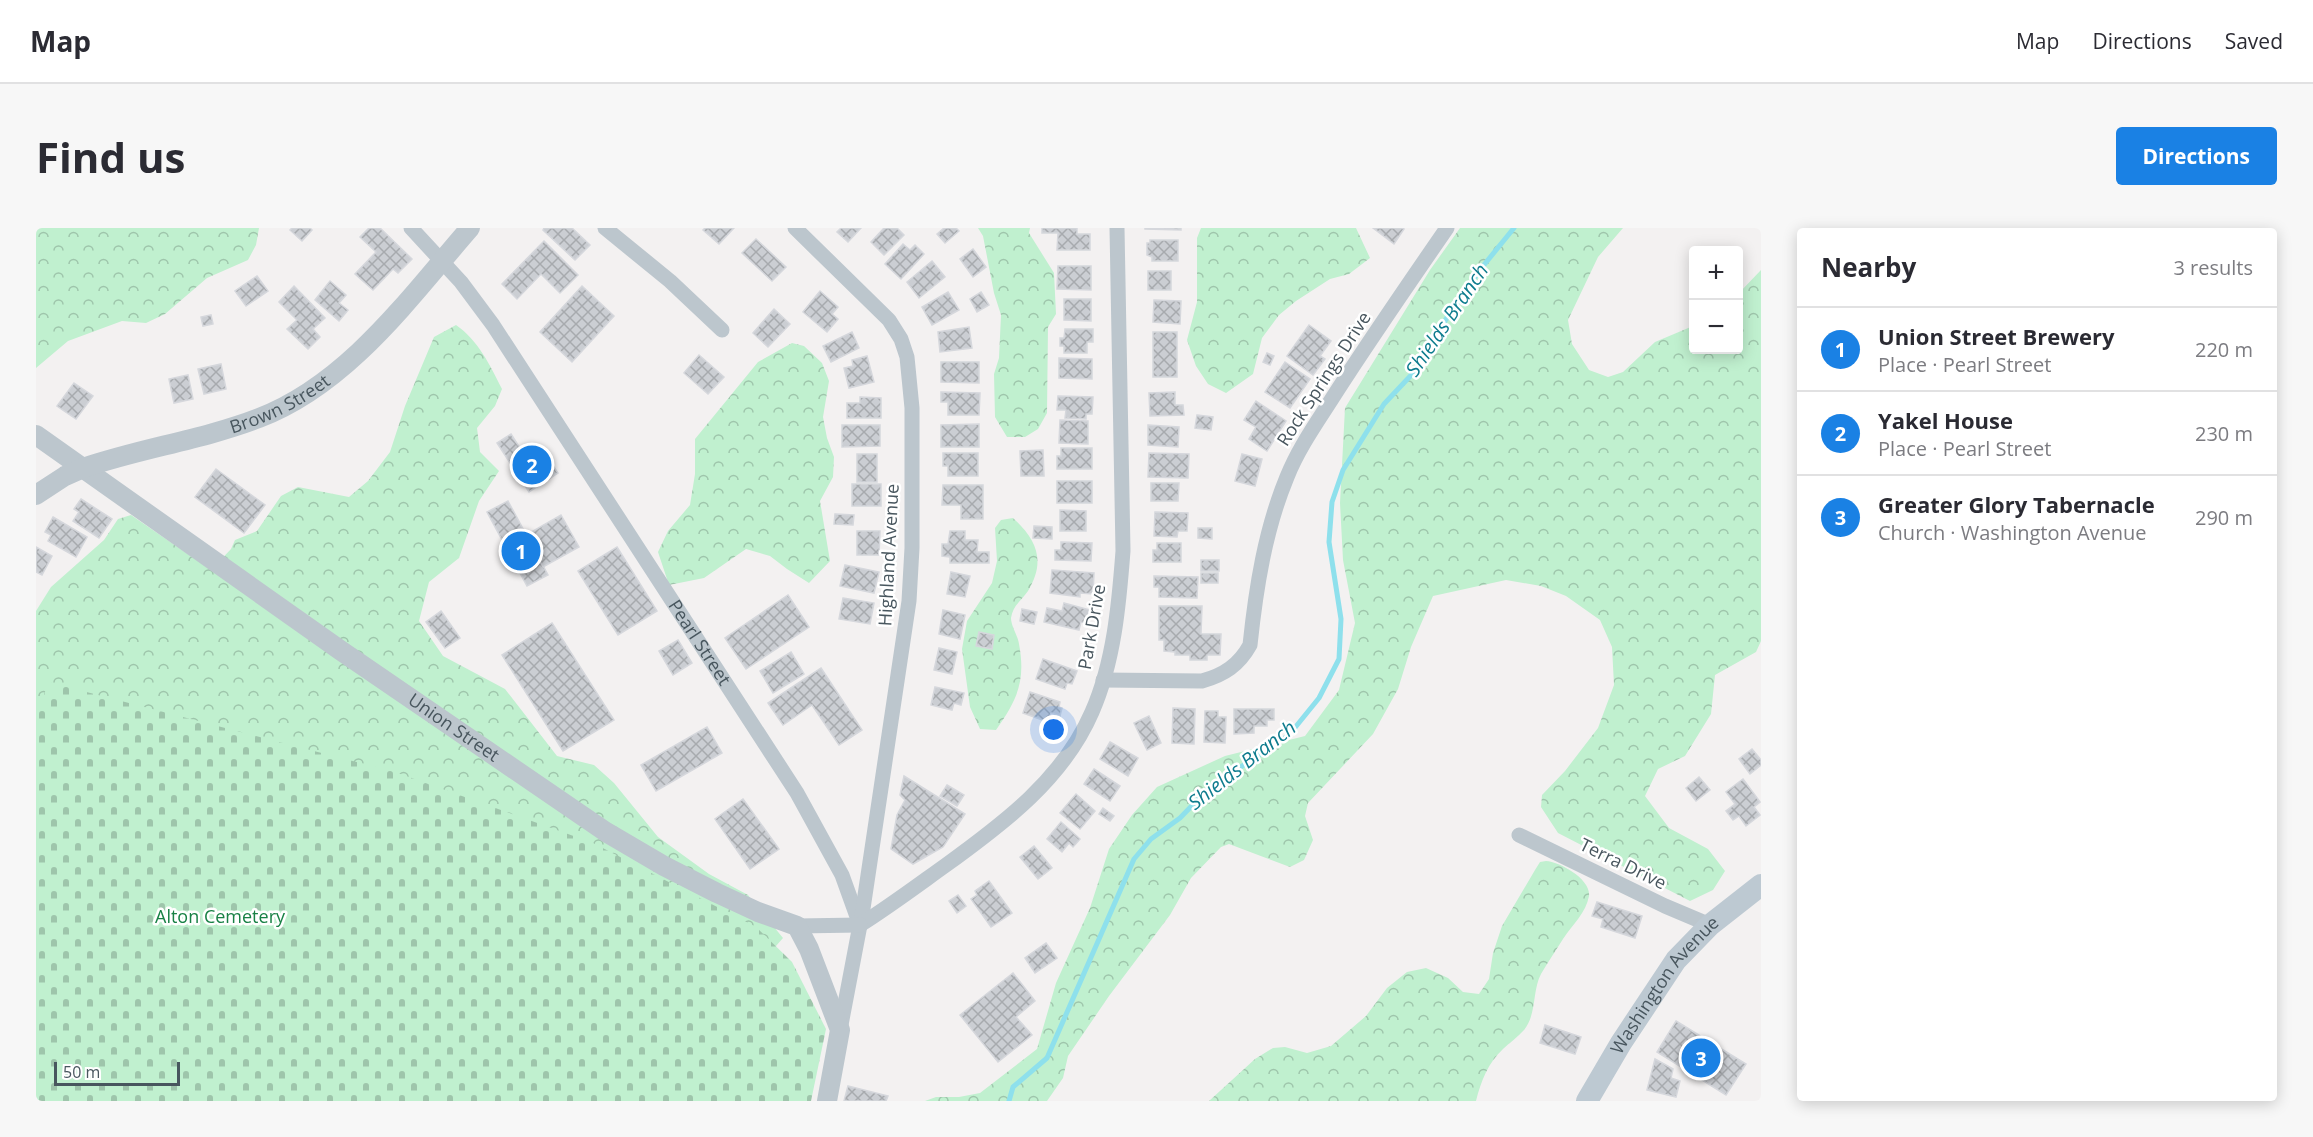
<!DOCTYPE html>
<html lang="en">
<head>
<meta charset="utf-8">
<style>
	body { margin:0; font-family:"Open Sans",sans-serif; background:#f7f7f7; color:#2b2b33 }
	.controls { position:absolute; right:18px; top:18px; display:grid; overflow:hidden; border-radius:6px; box-shadow:0 3px 15px #0003 }
	.controls button { width:54px; height:54px; display:grid; place-items:center; padding:0; border:0; border-bottom:2px solid #e1e1e2; background:#fff; color:#2b2b33; font:30px sans-serif }
	.scale { position:absolute; left:18px; bottom:15px; width:126px; box-sizing:border-box; padding-left:6px; border:3px solid #48565e; border-top:0; font-size:16px; line-height:21px; white-space:nowrap; color:#48565e; -webkit-text-stroke:4px #fff; paint-order:stroke }
	.you { position:absolute; left:1018px; top:502px; width:21px; height:21px; margin:-15px; border:4px solid #fff; border-radius:50%; background:#1a73e8; box-shadow:0 0 0 9px #1a73e833 }
	.badge { display:grid; place-items:center; width:39px; height:39px; border-radius:50%; background:#1a81e4; color:#fff; font-size:20px; font-weight:700 }
	.pin { position:absolute; translate:-50% -50%; border:3px solid #fff; box-shadow:0 2px 6px #0006 }
	.list { margin:0; padding:0; list-style:none }
	h2 { display:flex; justify-content:space-between; align-items:center; height:78px; margin:0; padding:0 24px; font-size:26px }
	h2 small { font-size:20px; font-weight:400; color:#7c7c81 }
	.list li { display:grid; grid-template-columns:39px 1fr auto; gap:18px; align-items:center; box-sizing:border-box; height:84px; padding:0 24px; border-top:2px solid #e1e1e2 }
	.list b { display:block; font-size:22px; white-space:nowrap }
	.list p { margin:0; font-size:20px; white-space:nowrap; color:#7c7c81 }
	.list em { font-size:20px; font-style:normal; color:#7c7c81 }
	.map { position:relative; flex:none; width:1725px; height:873px; overflow:hidden; border-radius:6px }
	header { display:flex; align-items:center; gap:36px; box-sizing:border-box; height:84px; padding:0 30px; background:#fff; border-bottom:2px solid #e1e1e2 }
	header strong { font-size:28px }
	nav { display:flex; gap:33px; margin-inline-start:auto; font-size:21px }
	.intro { display:flex; align-items:center; justify-content:space-between; box-sizing:border-box; height:144px; padding:0 36px }
	h1 { margin:0; font-size:42px }
	.button { padding:15px 27px; border-radius:6px; background:#1a81e4; color:#fff; font-size:21px; font-weight:700 }
	main { display:flex; gap:36px; padding:0 36px }
	aside { flex:1; background:#fff; border-radius:6px; box-shadow:0 3px 15px #0003 }
	.map>svg:first-child { display:block }
	.forest { fill:url(#forest-crowns) }
	.cemetery { fill:url(#cemetery-stones) }
	.lines { fill:none; stroke-linecap:round; stroke-linejoin:round }
	.stream { stroke:#8ee0ec; stroke-width:5 }
	.building { fill:url(#building-cross-hatch); stroke:#d5d7dc; stroke-width:1.5 }
	.minor { stroke:#bcc6cd; stroke-width:15 }
	.tertiary { stroke:#bcc6cd; stroke-width:20 }
	.secondary { stroke:#bdc9d2; stroke-width:22 }
	.labels { text-anchor:middle; stroke-width:5; stroke-linejoin:round; paint-order:stroke }
	.street-label { font-size:18px; fill:#48565e; stroke:#fff }
	.park-label { font-size:18px; fill:#188145; stroke:#fff }
	.water-label { font-size:20px; font-style:italic; fill:#0e7c8e; stroke:#fff }
</style>
</head>
<body>
<header>
<strong>Map</strong>
<nav><a>Map</a><a>Directions</a><a>Saved</a></nav>
</header>
<div class="intro"><h1>Find us</h1><a class="button">Directions</a></div>
<main>
<div class="map">
<svg width="1725" height="873" viewBox="0 0 1725 873">
	<defs>
		<pattern id="forest-crowns" width="20" height="18" patternUnits="userSpaceOnUse" patternTransform="scale(1.5)"><rect width="20" height="18" fill="#c0f0cf"/><path d="M2 6a3 3 0 1 1 6 0M12 15a3 3 0 1 1 6 0" fill="none" stroke="#9ec5ab"/></pattern>
		<pattern id="cemetery-stones" width="16" height="16" patternUnits="userSpaceOnUse" patternTransform="scale(1.5)"><rect width="16" height="16" fill="#c0f0cf"/><path d="M2 7V4a2 2 0 0 1 4 0v3zM10 15v-3a2 2 0 0 1 4 0v3z" fill="#9ec5ab"/></pattern>
		<pattern id="building-cross-hatch" width="8" height="8" patternUnits="userSpaceOnUse" patternTransform="scale(1.5)"><rect width="8" height="8" fill="#cbced3"/><path d="M0 0l8 8M0 8l8-8" fill="none" stroke="#a7aaae"/></pattern>
	</defs>
	<rect width="100%" height="100%" fill="#f3f1f1"/>
	<!-- forest -->
	<g class="forest">
		<path d="M0,0H223L220,17L212,32L171,50L129,86L110,95L86,93L32,113L0,140Z"/>
		<path d="M942,0H994L993,5L1018,45L1020,86L1012,99L1011,185L1002,201L989,209H971L959,189L958,146L963,130L965,87L958,65L947,8Z"/>
		<path d="M1165,0H1320L1334,30L1313,46L1294,51L1260,73L1243,87L1226,110L1217,146L1190,165L1172,156L1160,138L1151,112L1161,74V10Z"/>
		<path d="M1424,0H1587L1562,29L1532,92L1536,116L1553,142L1572,149L1587,144L1619,114L1657,98L1658,122H1702L1703,65L1725,42V413L1720,424L1679,447L1675,486L1649,528L1622,541L1609,568L1633,600L1672,621L1689,643L1677,662L1654,673L1522,605L1505,579L1506,567L1529,543L1562,500L1578,457L1576,419L1564,392L1530,368L1505,358L1470,352L1397,368L1375,419L1362,461L1337,506L1272,575L1269,588L1277,612L1268,632L1254,639L1193,616L1185,619L1155,650L1134,687L1073,768L1032,828L1027,850L1011,873H889L900,869H923L944,865L1001,821L1020,755L1054,680L1073,621L1096,587L1121,559L1189,528L1269,508L1303,462L1319,395L1307,332L1304,275L1309,180L1394,42Z"/>
		<path d="M420,97C442,112 454,137 466,161L459,178L441,200L444,224L463,243L443,273L423,330L393,354L383,393L407,428L469,461L521,528L558,537L578,555L622,609L673,646L712,667L747,710L740,718L0,677V383L15,359L68,312L82,291L95,287L175,342L195,321L199,312L221,303L245,268L262,259L313,269L332,253L354,224L369,178L398,109Z"/>
		<path d="M756,115L768,118L786,135L793,153L787,189L791,210L798,229L797,249L784,273L794,333L773,355L751,341L734,328L710,321L668,350L633,357L622,324L632,303L654,277L659,246V211L722,134Z"/>
		<path d="M977,290C1001,312 1010,333 992,363C986,372 977,377 975,390C975,398 982,408 983,416C990,453 981,472 960,502L944,501L934,479L926,421L931,393L956,355L961,333L959,300L965,292Z"/>
		<path d="M1510,633C1524,634 1555,651 1553,668C1550,685 1537,696 1527,711C1520,722 1512,734 1505,746C1496,763 1501,786 1488,802C1482,809 1473,815 1467,821C1452,835 1445,853 1440,873H1173L1219,831L1237,820L1249,819L1271,825L1295,818L1330,788L1351,760L1371,744L1390,740L1412,750L1427,764L1443,766L1453,751L1457,725L1466,698L1499,642L1504,634Z"/>
	</g>
	<!-- cemetery -->
	<path class="cemetery" d="M12,454L359,544L557,615L720,699L756,734L790,801L775,873H0V493Z"/>
	<g class="lines">
		<!-- stream -->
		<path class="stream" d="M973,873L977,859L1011,830L1098,631L1115,611L1144,590L1173,560L1253,507L1283,470L1303,431L1305,391L1293,314L1296,274L1307,242L1348,176L1380,142L1391,119L1443,43L1478,0"/>
	</g>
	<!-- building -->
	<g class="building">
		<path d="M256,0H274L276,2L266,13L254,2Z"/>
		<path d="M333,0H344L376,31L362,45L357,41L337,62L319,46L340,24L324,9Z"/>
		<path d="M508,0H536L554,17L539,32L507,2Z"/>
		<path d="M669,0H698L683,16L667,2Z"/>
		<path d="M805,0H825L812,14L801,4Z"/>
		<path d="M848,0H861L868,7L848,27L835,14Z"/>
		<path d="M908,0H920L923,3L909,15L901,6Z"/>
		<path d="M1006,0H1041V6H1054V22H1021L1022,5H1006Z"/>
		<path d="M1109,0H1145V2L1109,1Z"/>
		<path d="M1337,0H1366L1368,1L1358,16Z"/>
		<path d="M720,11L750,39L736,53L706,25Z"/>
		<path d="M1114,12H1142V33H1116V29L1111,27V15H1114Z"/>
		<path d="M508,13L542,47L524,65L505,46L481,71L466,56Z"/>
		<path d="M867,16L874,22L879,17L888,26L865,51L849,36Z"/>
		<path d="M937,21L950,39L937,49L924,31Z"/>
		<path d="M896,33L909,49L883,70L871,54Z"/>
		<path d="M1022,38H1055V62L1021,61Z"/>
		<rect x="1112" y="43" width="23" height="19"/>
		<path d="M221,48L232,63L210,78L199,63Z"/>
		<path d="M294,53L310,67L303,75L312,82L303,93L279,72Z"/>
		<path d="M258,58L289,90L277,101L284,109L272,121L251,101L261,92L243,74Z"/>
		<path d="M546,58L578,88L536,134L504,104Z"/>
		<path d="M784,63L802,79L796,86L802,91L791,104L767,84Z"/>
		<path d="M912,64L923,82L896,97L886,79Z"/>
		<path d="M945,64L953,77L941,84L934,71Z"/>
		<path d="M1028,71H1055V93L1028,92Z"/>
		<path d="M1118,72L1145,73L1144,96L1117,94Z"/>
		<path d="M738,81L754,96L732,119L717,105Z"/>
		<path d="M175,87L177,96L167,98L165,89Z"/>
		<path d="M1273,97L1295,113L1284,128L1289,131L1277,147L1251,128Z"/>
		<path d="M933,99L936,120L904,124L902,104Z"/>
		<path d="M1029,101H1057V114H1051V125H1028V118H1024V110H1028Z"/>
		<path d="M816,104L823,120L795,134L787,118Z"/>
		<rect x="1117" y="104" width="24" height="45"/>
		<path d="M1231,125L1238,128L1234,137L1227,134Z"/>
		<path d="M663,127L688,149L672,166L648,145Z"/>
		<path d="M831,128L838,154L813,160L808,140L817,138L816,132Z"/>
		<path d="M1023,130L1056,131V151L1023,150Z"/>
		<path d="M905,134H943V155L905,154Z"/>
		<path d="M1249,134L1274,151L1254,180L1229,164Z"/>
		<path d="M185,136L190,161L168,166L162,141Z"/>
		<path d="M152,147L157,171L138,175L133,151Z"/>
		<path d="M38,155L57,168L40,191L21,178Z"/>
		<path d="M905,164L944,165L943,187H912V174H905Z"/>
		<path d="M1139,164V177H1147L1148,187L1114,188L1113,165Z"/>
		<path d="M1022,168L1057,169L1056,186H1050V191L1029,190L1030,182H1021Z"/>
		<path d="M824,169L845,170V190H811V175H824Z"/>
		<path d="M1220,173L1250,193L1231,223L1213,211L1220,199L1208,192Z"/>
		<path d="M1161,187L1177,189L1175,202L1159,200Z"/>
		<path d="M1024,192L1052,193V216L1023,215Z"/>
		<path d="M943,196V219H905V197Z"/>
		<path d="M806,197H844V218L806,219Z"/>
		<path d="M1112,197L1143,199L1142,219L1112,217Z"/>
		<path d="M475,206L489,228L504,218L522,245L493,264L461,215Z"/>
		<path d="M1025,220H1056V241H1021V228H1025Z"/>
		<path d="M1007,222L1008,248H985L984,223Z"/>
		<path d="M907,225H942V248H912V238H907Z"/>
		<path d="M1113,225L1153,226L1152,250L1112,249Z"/>
		<rect x="821" y="226" width="20" height="28"/>
		<path d="M1206,226L1226,231L1219,258L1199,253Z"/>
		<path d="M180,241L229,277L208,305L159,269Z"/>
		<rect x="1021" y="253" width="35" height="22"/>
		<path d="M1115,255H1143L1142,273H1115Z"/>
		<rect x="816" y="256" width="29" height="22"/>
		<path d="M907,257H947V291H925V277H906Z"/>
		<path d="M45,271L76,291L63,310L37,293L43,284L38,281Z"/>
		<path d="M472,273L512,347L491,358L451,284Z"/>
		<path d="M1024,282L1050,283V303H1024Z"/>
		<path d="M1119,284L1152,285L1151,303H1142L1141,309L1118,308Z"/>
		<path d="M799,286L818,287L817,297L798,296Z"/>
		<path d="M525,287L543,319L507,339L490,307Z"/>
		<path d="M17,289L51,309L40,329L12,313L15,307L9,304Z"/>
		<path d="M998,298L1016,299V311L997,310Z"/>
		<path d="M1162,300H1176V311L1162,310Z"/>
		<path d="M821,303H844L843,327H821Z"/>
		<path d="M914,303H929V312H942L941,324H953V335H914V329L906,328V316H912Z"/>
		<path d="M1025,314L1056,315L1055,333L1019,332V322H1025Z"/>
		<path d="M1121,315H1145V334H1117V322H1121Z"/>
		<path d="M0,319L16,328L6,347L0,344Z"/>
		<path d="M581,319L621,383L582,407L542,343Z"/>
		<rect x="1165" y="332" width="18" height="11"/>
		<path d="M809,337L843,344L838,365L804,358Z"/>
		<path d="M1016,342L1058,345L1057,366L1044,365V369L1014,365Z"/>
		<path d="M915,344L934,348L929,369L911,366Z"/>
		<rect x="1165" y="345" width="17" height="10"/>
		<path d="M1118,348L1162,349L1161,370L1123,369V359H1118Z"/>
		<path d="M752,367L773,399L710,441L689,410Z"/>
		<path d="M807,370L838,375L834,396L803,391Z"/>
		<path d="M1028,375L1054,382L1051,395L1045,394L1043,402L1008,394L1011,380L1026,383Z"/>
		<path d="M1123,378H1166L1165,406H1185L1184,427H1171V432H1154V427H1139V424L1128,423V412H1123Z"/>
		<path d="M986,381L1001,384L998,396L984,393Z"/>
		<path d="M907,382L929,387L924,411L903,406Z"/>
		<path d="M405,383L424,410L409,420L390,394Z"/>
		<path d="M516,395L578,492L527,523L466,427Z"/>
		<path d="M943,404L958,407L956,421L940,418Z"/>
		<path d="M642,412L656,435L637,447L623,423Z"/>
		<path d="M903,420L921,424L916,446L898,442Z"/>
		<path d="M755,424L768,446L737,465L724,443Z"/>
		<path d="M1007,431L1041,443L1036,456L1031,455L1029,461L1000,451Z"/>
		<path d="M785,440L826,502L803,517L776,477L747,497L732,475Z"/>
		<path d="M899,459L928,465L925,477L918,475L916,482L895,477Z"/>
		<path d="M994,464L1024,474L1023,479L1026,480L1024,488L1015,485L1012,494L987,485Z"/>
		<path d="M1137,480L1159,481L1158,516L1136,515Z"/>
		<path d="M1198,481H1238V492H1231V498H1218V505L1198,506Z"/>
		<path d="M1169,483H1182V489H1190L1189,515L1168,514Z"/>
		<path d="M1113,488L1125,515L1111,522L1098,495Z"/>
		<path d="M671,499L686,525L620,563L605,537Z"/>
		<path d="M1074,514L1102,530L1092,548L1064,531Z"/>
		<path d="M1716,521L1725,532V537L1714,546L1703,531Z"/>
		<path d="M1058,541L1084,558L1074,573L1048,556Z"/>
		<path d="M868,548L929,586L907,619L877,636L855,621L861,587L869,572L864,567Z"/>
		<path d="M1663,549L1674,562L1660,573L1650,560Z"/>
		<path d="M1707,551L1724,574L1718,579L1724,587L1710,598L1703,588L1697,592L1690,583L1699,576L1690,564Z"/>
		<path d="M911,557L928,567L921,578L904,568Z"/>
		<path d="M1040,566L1059,583L1044,601L1024,585Z"/>
		<path d="M707,571L743,621L714,641L679,591Z"/>
		<path d="M1067,580L1078,588L1074,593L1063,586Z"/>
		<path d="M1025,594L1044,611L1037,619L1033,615L1026,624L1011,611Z"/>
		<path d="M998,618L1016,640L1002,651L984,629Z"/>
		<path d="M953,653L976,685L955,699L935,671L941,667L939,663Z"/>
		<path d="M922,667L930,678L921,685L913,673Z"/>
		<path d="M1561,674L1606,688L1599,710L1565,699L1567,691L1556,688Z"/>
		<path d="M1010,715L1021,730L999,745L989,730Z"/>
		<path d="M977,745L999,773L980,789L996,807L962,834L924,787Z"/>
		<path d="M1640,793L1710,836L1690,867L1621,824Z"/>
		<path d="M1509,797L1545,809L1539,826L1504,815Z"/>
		<path d="M1619,831L1637,841L1635,850L1644,853L1640,869L1611,862Z"/>
		<path d="M812,858L852,868L850,873H808Z"/>
	</g>
	<g class="lines">
		<!-- minor -->
		<g class="minor">
			<path id="s1" d="M375,0L425,54L457,97L761,565L806,647L824,697L804,802"/>
			<path d="M569,0L634,53L686,102"/>
			<path d="M759,0L853,92L865,111L871,129L876,180V320L873,373L825,694"/>
			<path d="M1067,452L1166,453C1188,447 1203,437 1214,417C1220,360 1229,302 1251,249C1263,219 1282,193 1299,166C1335,110 1373,55 1411,0"/>
			<path d="M1483,607L1629,678L1674,697"/>
			<path d="M824,697C854,678 882,657 910,637C968,595 1027,551 1056,484C1078,434 1083,376 1087,323L1081,0"/>
			<path d="M761,698L824,697"/>
		</g>
		<!-- tertiary -->
		<g class="tertiary">
			<path id="s2" d="M0,207L304,422L570,604L628,638L681,665L722,684L761,698L773,721L804,802L791,873"/>
			<path id="s3" d="M0,267L29,248L47,240C105,220 166,212 223,190C312,156 373,70 434,0"/>
		</g>
		<!-- secondary -->
		<path class="secondary" id="s4" d="M1551,873L1585,815L1640,732L1674,697L1725,657"/>
	</g>
	<g class="labels">
		<!-- street labels -->
		<g class="street-label">
			<text transform="translate(1288 151) rotate(-57)" y="6">Rock Springs Drive</text>
			<text dy="6" stroke="none"><textPath href="#s3" startOffset="262">Brown Street</textPath></text>
			<text transform="translate(853 327) rotate(-87)" y="6">Highland Avenue</text>
			<text transform="translate(1056 399) rotate(-80)" y="6">Park Drive</text>
			<text dy="6" stroke="none"><textPath href="#s1" startOffset="506">Pearl Street</textPath></text>
			<text dy="6" stroke="none"><textPath href="#s2" startOffset="510">Union Street</textPath></text>
			<text transform="translate(1587 636) rotate(26)" y="6">Terra Drive</text>
			<text dy="6" stroke="none"><textPath href="#s4" startOffset="140">Washington Avenue</textPath></text>
		</g>
		<!-- park labels -->
		<g class="park-label">
			<text x="184" y="695">Alton Cemetery</text>
		</g>
		<!-- water labels -->
		<g class="water-label">
			<text transform="translate(1411 92) rotate(-56)" y="7">Shields Branch</text>
			<text transform="translate(1206 537) rotate(-38)" y="7">Shields Branch</text>
		</g>
	</g>
</svg>
<div class="controls">
<button>+</button>
<button>−</button>
</div>
<div class="scale">50 m</div>
<div class="you"></div>
<div class="pin badge" style="left:485px;top:323px">1</div>
<div class="pin badge" style="left:496px;top:237px">2</div>
<div class="pin badge" style="left:1665px;top:830px">3</div>
</div>
<aside>
<h2>Nearby<small>3 results</small></h2>
<ul class="list">
<li><span class="badge">1</span><div><b>Union Street Brewery</b><p>Place · Pearl Street</p></div><em>220 m</em></li>
<li><span class="badge">2</span><div><b>Yakel House</b><p>Place · Pearl Street</p></div><em>230 m</em></li>
<li><span class="badge">3</span><div><b>Greater Glory Tabernacle</b><p>Church · Washington Avenue</p></div><em>290 m</em></li>
</ul>
</aside>
</main>
</body>
</html>
